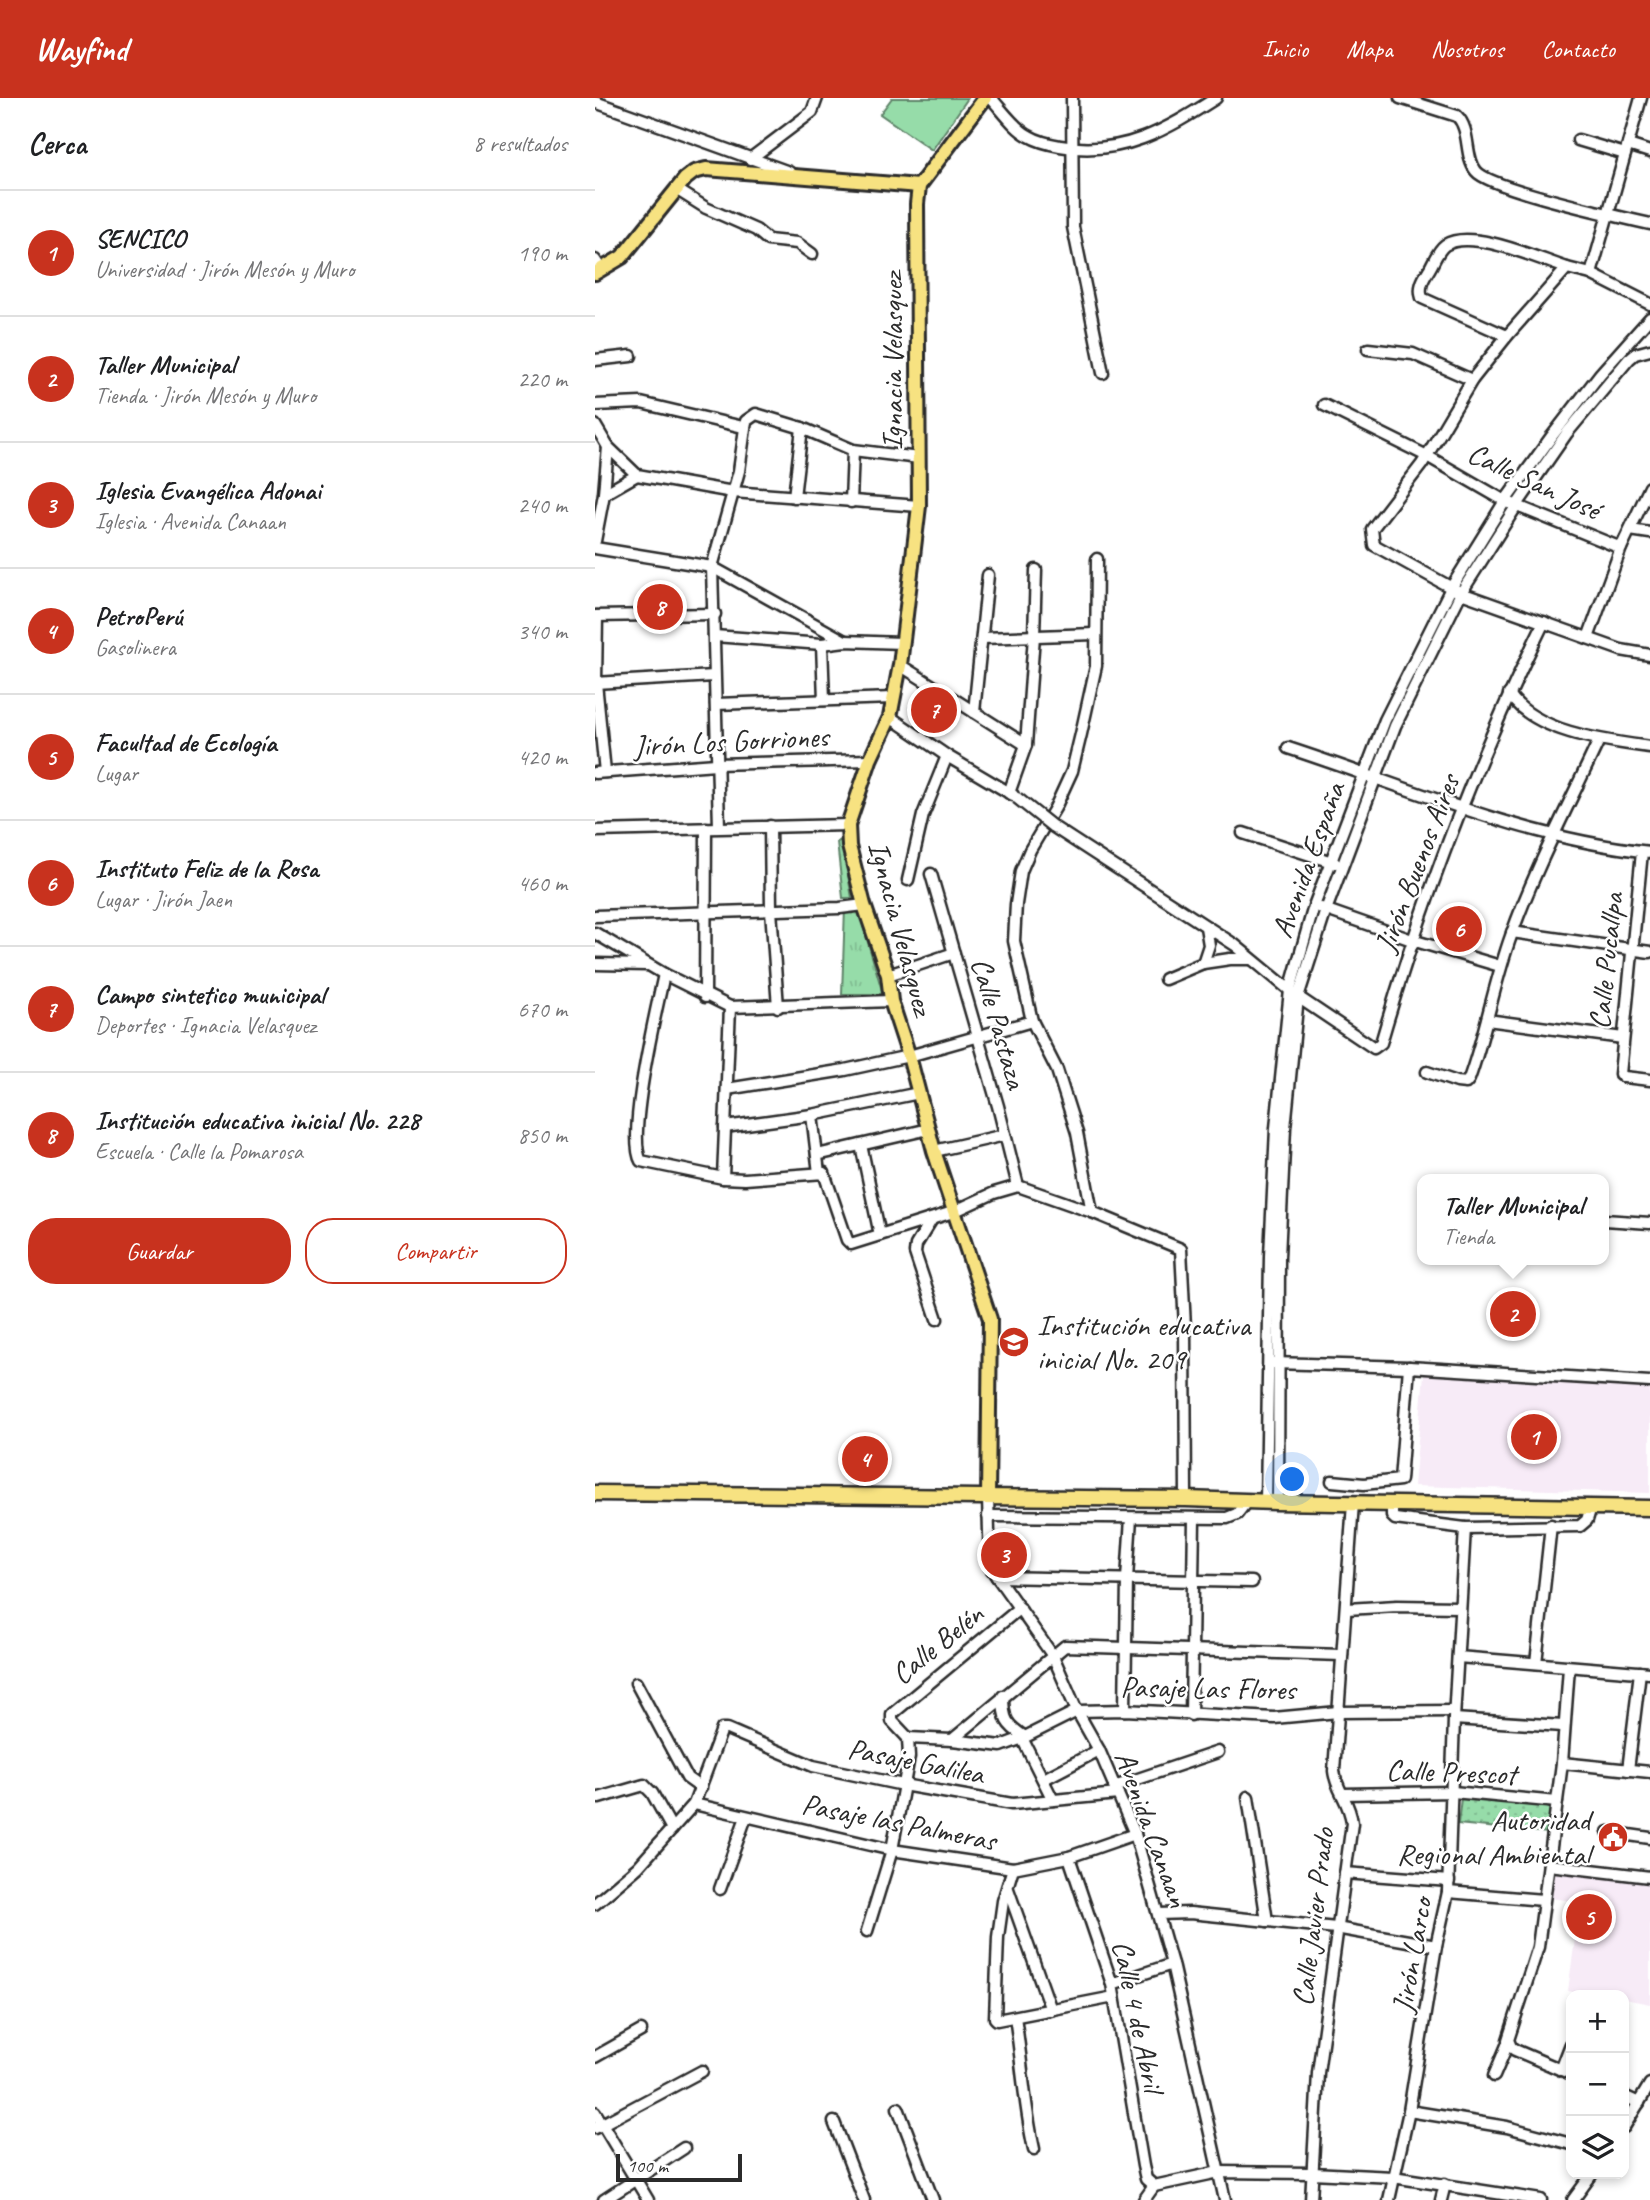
<!DOCTYPE html>
<html lang="es">
<head>
<meta charset="utf-8">
<style>
	body { margin:0; font-family:Caveat,sans-serif; background:#f6f6f6; color:#202124 }
	.controls { position:absolute; right:21px; bottom:21px; display:grid; overflow:hidden; border-radius:14px; box-shadow:0 4px 10px #0003 }
	.controls button { width:63px; height:63px; display:grid; place-items:center; padding:0; border:0; border-bottom:2px solid #e0e0e0; background:#fff; color:#202124; font:35px sans-serif }
	.scale { position:absolute; left:21px; bottom:18px; width:126px; box-sizing:border-box; padding-left:7px; border:4px solid #2b2b2b; border-top:0; font-size:19px; line-height:24px; white-space:nowrap; color:#2b2b2b; -webkit-text-stroke:5px #fff; paint-order:stroke }
	.you { position:absolute; left:698px; top:1382px; width:24px; height:24px; margin:-18px; border:5px solid #fff; border-radius:50%; background:#1a73e8; box-shadow:0 0 0 10px #1a73e833 }
	.badge { display:grid; place-items:center; width:46px; height:46px; border-radius:50%; background:#c8321e; color:#fff; font-size:23px; font-weight:700 }
	.pin { position:absolute; translate:-50% -50%; border:4px solid #fff; box-shadow:0 2px 7px #0006 }
	.popup { position:absolute; left:822px; top:1076px; width:192px; height:91px; box-sizing:border-box; display:grid; place-content:center; border-radius:14px; background:#fff; filter:drop-shadow(0 2px 5px #0005); font-size:23px; white-space:nowrap; color:#757577 }
	.popup b { font-size:26px; color:#202124 }
	.popup::after { content:''; position:absolute; left:50%; top:100%; margin-left:-14px; border:14px solid transparent; border-top-color:#fff }
	.list { margin:0; padding:0; list-style:none }
	h2 { display:flex; justify-content:space-between; align-items:center; height:91px; margin:0; padding:0 28px; font-size:30px }
	h2 small { font-size:23px; font-weight:400; color:#757577 }
	.list li { display:grid; grid-template-columns:46px 1fr auto; gap:21px; align-items:center; box-sizing:border-box; height:126px; padding:0 28px; border-top:2px solid #e0e0e0 }
	.list b { display:block; font-size:26px; white-space:nowrap }
	.list p { margin:0; font-size:23px; white-space:nowrap; color:#757577 }
	.list em { font-size:23px; font-style:normal; color:#757577 }
	.actions { display:flex; gap:14px; padding:21px 28px }
	.actions a { flex:1; padding:16px 0; border:2px solid #c8321e; border-radius:28px; text-align:center; font-size:24px; color:#c8321e }
	.actions .main { background:#c8321e; color:#fff }
	.icon { flex:none; width:38px; height:38px; fill:none; stroke:currentColor; stroke-width:2; stroke-linecap:round; stroke-linejoin:round }
	.map { position:relative; flex:none; width:1055px; height:2102px; overflow:hidden }
	header { display:flex; align-items:center; gap:42px; box-sizing:border-box; height:98px; padding:0 35px; background:#c8321e; color:#fff }
	header strong { font-size:33px }
	nav { display:flex; gap:38px; margin-inline-start:auto; font-size:24px }
	main { display:flex }
	aside { flex:1; background:#fff }
	.map>svg:first-child { display:block }
	.built { fill:#f7ebf7 }
	.grass { fill:url(#grass-tufts); stroke:#60846a; stroke-width:2 }
	.park { fill:url(#park-dots); stroke:#60846a; stroke-width:2 }
	.pitch { fill:#96dca9; stroke:#60846a; stroke-width:2 }
	.lines { fill:none; stroke-linecap:round; stroke-linejoin:round }
	.minor-casing { stroke:#2b2b2b; stroke-width:15 }
	.major-casing { stroke:#2b2b2b; stroke-width:18 }
	.highway-casing { stroke:#2b2b2b; stroke-width:19 }
	.minor { stroke:#fff; stroke-width:10 }
	.major { stroke:#f7e281; stroke-width:12 }
	.highway { stroke:#f7e281; stroke-width:14 }
	.minor-bridge-casing { stroke:#2b2b2b; stroke-width:15; stroke-linecap:butt }
	.minor-bridge { stroke:#fff; stroke-width:10 }
	.labels { text-anchor:middle; stroke-width:5; stroke-linejoin:round; paint-order:stroke }
	.street-label { font-size:30px; fill:#2b2b2b; stroke:#fff }
	.poi-label { font-size:30px; fill:#2b2b2b; stroke:#fff; text-anchor:start }
</style>
</head>
<body>
<header>
<strong>Wayfind</strong>
<nav><a>Inicio</a><a>Mapa</a><a>Nosotros</a><a>Contacto</a></nav>
</header>
<main>
<aside>
<h2>Cerca<small>8 resultados</small></h2>
<ul class="list">
<li><span class="badge">1</span><div><b>SENCICO</b><p>Universidad · Jirón Mesón y Muro</p></div><em>190 m</em></li>
<li><span class="badge">2</span><div><b>Taller Municipal</b><p>Tienda · Jirón Mesón y Muro</p></div><em>220 m</em></li>
<li><span class="badge">3</span><div><b>Iglesia Evangélica Adonai</b><p>Iglesia · Avenida Canaan</p></div><em>240 m</em></li>
<li><span class="badge">4</span><div><b>PetroPerú</b><p>Gasolinera</p></div><em>340 m</em></li>
<li><span class="badge">5</span><div><b>Facultad de Ecología</b><p>Lugar</p></div><em>420 m</em></li>
<li><span class="badge">6</span><div><b>Instituto Feliz de la Rosa</b><p>Lugar · Jirón Jaen</p></div><em>460 m</em></li>
<li><span class="badge">7</span><div><b>Campo sintetico municipal</b><p>Deportes · Ignacia Velasquez</p></div><em>670 m</em></li>
<li><span class="badge">8</span><div><b>Institución educativa inicial No. 228</b><p>Escuela · Calle la Pomarosa</p></div><em>850 m</em></li>
</ul>
<div class="actions"><a class="main">Guardar</a><a>Compartir</a></div>
</aside>
<div class="map">
<svg width="1055" height="2102" viewBox="0 0 1055 2102">
	<defs>
		<pattern id="grass-tufts" width="24" height="20" patternUnits="userSpaceOnUse" patternTransform="scale(1.75)"><rect width="24" height="20" fill="#96dca9"/><path d="M3 7l-1-3M5 7V3M7 7l1-3M15 17l-1-3M17 17v-4M19 17l1-3" fill="none" stroke="#81bd92"/></pattern>
		<pattern id="park-dots" width="8" height="8" patternUnits="userSpaceOnUse" patternTransform="scale(1.75)"><rect width="8" height="8" fill="#96dca9"/><path d="M2 2h.1M6 6h.1" fill="none" stroke="#81bd92" stroke-width="1.8" stroke-linecap="round"/></pattern>
	</defs>
	<rect width="100%" height="100%" fill="#fff"/>
	<filter id="ink" filterUnits="userSpaceOnUse"><feTurbulence type="fractalNoise" baseFrequency=".0143" numOctaves="2"/><feDisplacementMap in="SourceGraphic" scale="14" xChannelSelector="R" yChannelSelector="G"/><feConvolveMatrix kernelMatrix="1 2 1 2 8 2 1 2 1" color-interpolation-filters="sRGB"/></filter>
	<g filter="url(#ink)">
		<!-- built -->
		<g class="built">
			<path d="M829,1276L1055,1290V1395L819,1388Z"/>
			<path d="M958,1774L1055,1786V1906L1029,1901V1897H992L973,1893L985,1804L955,1800Z"/>
		</g>
		<!-- grass -->
		<g class="grass">
			<path d="M247,742L257,800H248L242,744Z"/>
			<path d="M262,807L288,896H247L250,810Z"/>
		</g>
		<!-- park -->
		<path class="park" d="M866,1700L956,1708L953,1735L863,1726Z"/>
		<!-- pitch -->
		<g class="pitch">
			<path d="M297,0H373L337,52L285,16Z"/>
			<path d="M329,591L363,615L349,634L315,609Z"/>
		</g>
		<g class="lines">
			<!-- minor casing -->
			<g class="minor-casing">
				<g id="minor">
					<path d="M396,0C407,12 420,31 434,38C444,44 454,46 465,48C527,59 571,32 621,0"/>
					<path d="M477,0L478,129L508,275"/>
					<path d="M805,0L862,18C876,32 869,58 881,73C895,91 1026,119 1055,126"/>
					<path d="M0,4L194,74"/>
					<path d="M983,42L1030,56"/>
					<path d="M1033,47L1055,54"/>
					<path d="M155,61L217,14L222,0"/>
					<path d="M81,91L111,110L161,132L173,142L202,145L217,156"/>
					<path d="M0,162L6,171"/>
					<path d="M996,176L1046,0"/>
					<path d="M1055,206L996,176L972,170L912,238L877,282L827,366L777,431L779,447L866,495L1026,552L1055,557"/>
					<path d="M912,238L827,200C823,188 829,180 835,170C839,163 843,152 850,147C877,130 943,161 972,170"/>
					<path d="M773,251L818,256L877,282"/>
					<path d="M0,262L36,258"/>
					<path d="M0,307L46,305L148,329"/>
					<path d="M729,307L832,358L910,403L1026,450"/>
					<path d="M0,327L13,349L42,377L138,394L324,408"/>
					<path d="M9,396L42,377"/>
					<path d="M199,399L207,330"/>
					<path d="M256,404L258,352"/>
					<path d="M1035,432L1055,435"/>
					<path d="M0,443L9,396L13,349"/>
					<path d="M0,450L117,469L250,543"/>
					<path d="M0,518L120,516"/>
					<path d="M2,518L1,585L10,674"/>
					<path d="M119,538L227,546L250,543L307,545"/>
					<path d="M387,540L500,536"/>
					<path d="M993,540L1026,450L1055,389"/>
					<path d="M227,546L229,602"/>
					<path d="M305,567L431,647"/>
					<path d="M0,585L119,578"/>
					<path d="M914,596C940,635 1011,643 1055,649"/>
					<path d="M121,606L298,600"/>
					<path d="M379,614L393,477"/>
					<path d="M295,619L352,658L418,697"/>
					<path d="M693,650C813,689 929,741 1055,754"/>
					<path d="M0,675L121,666L275,662"/>
					<path d="M414,695L431,647L439,538L441,472"/>
					<path d="M175,728L176,812L183,909"/>
					<path d="M457,728L640,847L703,899L779,950L786,945C828,800 883,658 949,524"/>
					<path d="M124,729L117,469L144,373L151,323L161,316L207,330L258,352L324,360"/>
					<path d="M0,733L253,727"/>
					<path d="M648,735L740,765"/>
					<path d="M1047,754L1025,976L1029,979L1055,982"/>
					<path d="M336,776L403,1008L423,1088"/>
					<path d="M313,782L328,717L352,658"/>
					<path d="M726,810L817,842L905,868"/>
					<path d="M0,818L245,810L269,807"/>
					<path d="M917,834L1055,854"/>
					<path d="M0,835L69,876L135,909L296,903"/>
					<path d="M608,865L635,861H656"/>
					<path d="M0,866L52,867"/>
					<path d="M69,876C62,910 31,1037 46,1063L128,1080L150,1081L229,1075L252,1142L256,1146L358,1114L399,1095L423,1088L497,1114L586,1151L590,1229L591,1401"/>
					<path d="M293,877L359,855"/>
					<path d="M570,881L608,865L614,847L611,829"/>
					<path d="M110,899L111,730"/>
					<path d="M892,922L1028,940"/>
					<path d="M832,974L862,984L871,985L874,981C891,934 899,885 916,838C940,770 974,707 1004,642"/>
					<path d="M132,991L250,972L314,958L437,923"/>
					<path d="M217,1017L224,1075"/>
					<path d="M130,1029L217,1017L324,995"/>
					<path d="M266,1047L285,1137"/>
					<path d="M339,1053L410,1037"/>
					<path d="M222,1057L334,1031"/>
					<path d="M128,1080L135,909"/>
					<path d="M497,1114L482,1035L462,972L437,923L419,843L421,806L426,773L435,752L460,710L477,673L486,636L501,568L502,461"/>
					<path d="M337,1121L321,1147L320,1155L342,1221"/>
					<path d="M1009,1122L1055,1125"/>
					<path d="M678,1265L814,1269L1055,1284"/>
					<path d="M737,1383L769,1386L805,1382L814,1269"/>
					<path d="M393,1399L395,1469L458,1558L482,1613L504,1652L540,1736L577,1866L630,2102"/>
					<path d="M671,1404L675,1158L681,1030L695,892L719,808L790,622L856,490L910,403L957,338L1005,276L1055,220"/>
					<path d="M683,1404L684,1159L690,1030L703,899L731,812L800,628L866,495L922,407L972,335L1034,261L1040,256L1055,252"/>
					<path d="M797,1406V1418L800,1421L870,1430L985,1428L992,1422L996,1409"/>
					<path d="M393,1418L632,1420L642,1416L652,1403"/>
					<path d="M402,1479L657,1484"/>
					<path d="M752,1511L802,1508L864,1509"/>
					<path d="M863,1559L1055,1575"/>
					<path d="M941,1565L956,1427"/>
					<path d="M974,1569L967,1665L943,1849L913,1942L916,1949L920,1952L976,1976"/>
					<path d="M41,1585L92,1680L106,1690"/>
					<path d="M408,1598C408,1621 411,1627 430,1639"/>
					<path d="M530,1612L532,1481L536,1420"/>
					<path d="M596,1617L599,1421"/>
					<path d="M859,1621L968,1628"/>
					<path d="M313,1640L357,1642L406,1648L430,1639L482,1613L530,1612L679,1620L743,1614L859,1613"/>
					<path d="M427,1640L458,1702"/>
					<path d="M357,1642L470,1548L747,1557"/>
					<path d="M967,1665L1055,1674"/>
					<path d="M1033,1672L1045,1574"/>
					<path d="M449,1681L504,1652"/>
					<path d="M519,1689L623,1654"/>
					<path d="M748,1696L858,1694L962,1704"/>
					<path d="M653,1699L672,1823"/>
					<path d="M4,1700L49,1687L57,1695L77,1731"/>
					<path d="M99,1706L297,1752L418,1770L474,1759L540,1736"/>
					<path d="M1013,1734L1055,1740"/>
					<path d="M474,1759L517,1886L548,2068L551,2081L559,2088"/>
					<path d="M954,1767L1055,1779"/>
					<path d="M418,1770L408,1803L403,1839L400,1920L402,1922L519,1899"/>
					<path d="M750,1775L854,1783"/>
					<path d="M125,1791L151,1719"/>
					<path d="M413,1791L456,1912"/>
					<path d="M853,1794L948,1802"/>
					<path d="M0,1806L43,1769L99,1706L127,1631H132L218,1668L308,1687L417,1706L523,1696"/>
					<path d="M563,1816L595,1815L741,1830L841,1848"/>
					<path d="M272,1833L297,1752L314,1659L313,1640L297,1623V1616L425,1510"/>
					<path d="M517,1886L577,1866"/>
					<path d="M420,1919C427,1963 429,2007 439,2051"/>
					<path d="M0,1959L46,1933"/>
					<path d="M966,1972L976,1946"/>
					<path d="M899,1978L913,1945"/>
					<path d="M1029,1998L1044,2005"/>
					<path d="M303,2010L338,2102"/>
					<path d="M814,2013L912,2029L976,2046"/>
					<path d="M0,2014L53,2102"/>
					<path d="M239,2024L269,2102"/>
					<path d="M1029,2029L1055,1986"/>
					<path d="M0,2030L107,1973"/>
					<path d="M559,2088L624,2074L717,2075L798,2079L946,2102"/>
					<path d="M9,2102L89,2050"/>
					<path d="M549,2102L559,2088"/>
					<path d="M716,2102L723,1975L757,1725C755,1704 741,1692 739,1673L758,1405"/>
					<path d="M794,2102L814,2013L841,1848L853,1794L859,1621L870,1430"/>
					<path d="M846,2102L850,2086"/>
					<path d="M978,2102L997,2076"/>
				</g>
			</g>
			<!-- major casing -->
			<g class="major-casing">
				<g id="major">
					<path d="M390,0L324,88L322,106L324,408L305,567L295,619L275,662L253,727L254,748L269,807L293,877L296,903L314,958L339,1053L395,1221L393,1399"/>
					<path d="M0,175L27,159L90,81L99,74L111,71L324,88"/>
				</g>
			</g>
			<!-- highway casing -->
			<g class="highway-casing">
				<path id="highway" d="M0,1395L591,1401L680,1404L1055,1410"/>
			</g>
			<!-- minor -->
			<use href="#minor" class="minor"/>
			<!-- major -->
			<use href="#major" class="major"/>
			<!-- highway -->
			<use href="#highway" class="highway"/>
			<!-- minor-bridge casing -->
			<g class="minor-bridge-casing">
				<path id="minor-bridge" d="M422,700L457,728"/>
			</g>
			<!-- minor-bridge -->
			<use href="#minor-bridge" class="minor-bridge"/>
		</g>
	</g>
	<!-- icons -->
	<defs>
		<g id="school-disc" transform="scale(1.575)"><circle r="9.5" fill="#c8321e" stroke="#fff"/><path d="M0-5L7-2L0 1L-7-2ZM-4 1L0 2.5L4 1V4Q0 6-4 4Z" fill="#fff"/></g>
		<g id="civic-disc" transform="scale(1.575)"><circle r="9.5" fill="#c8321e" stroke="#fff"/><path d="M-.6-6.5H3V-4.5H.6V-3L4-1V1h2V6H-6V1h2V-1L-.6-3ZM-1.2 2.5V6h2.4V2.5Z" fill="#fff"/></g>
	</defs>
	<g fill-rule="evenodd">
		<use href="#school-disc" x="419" y="1244"/>
		<use href="#civic-disc" x="1018" y="1739"/>
	</g>
	<g class="labels">
		<!-- street labels -->
		<g class="street-label">
			<text transform="translate(297 263) rotate(-90)" y="10">Ignacia Velasquez</text>
			<text transform="translate(939 383) rotate(25)" y="10">Calle San José</text>
			<text transform="translate(136 643) rotate(-3)" y="10">Jirón Los Gorriones</text>
			<text transform="translate(713 762) rotate(-70)" y="10">Avenida España</text>
			<text transform="translate(822 765) rotate(-69)" y="10">Jirón Buenos Aires</text>
			<text transform="translate(306 830) rotate(75)" y="10">Ignacia Velasquez</text>
			<text transform="translate(1011 863) rotate(-84)" y="10">Calle Pucallpa</text>
			<text transform="translate(404 925) rotate(74)" y="10">Calle Pastaza</text>
			<text transform="translate(342 1546) rotate(-39)" y="10">Calle Belén</text>
			<text transform="translate(613 1590) rotate(1)" y="10">Pasaje Las Flores</text>
			<text transform="translate(321 1663) rotate(11)" y="10">Pasaje Galilea</text>
			<text transform="translate(856 1674) rotate(2)" y="10">Calle Prescot</text>
			<text transform="translate(304 1724) rotate(11)" y="10">Pasaje las Palmeras</text>
			<text transform="translate(557 1731) rotate(70)" y="10">Avenida Canaan</text>
			<text transform="translate(718 1819) rotate(-83)" y="10">Calle Javier Prado</text>
			<text transform="translate(817 1857) rotate(-80)" y="10">Jirón Larco</text>
			<text transform="translate(543 1918) rotate(78)" y="10">Calle 4 de Abril</text>
		</g>
		<!-- poi labels -->
		<g class="poi-label">
			<text x="442" y="1237">Institución educativa<tspan x="442" dy="34">inicial No. 209</tspan></text>
			<text x="995" y="1732" text-anchor="end">Autoridad<tspan x="995" dy="34">Regional Ambiental</tspan></text>
		</g>
	</g>
</svg>
<div class="controls">
<button>+</button>
<button>−</button>
<button><svg class="icon" aria-label="layers" viewBox="0 0 24 24"><path d="M12 4l9 5-9 5-9-5zM3 14l9 5 9-5"/></svg></button>
</div>
<div class="scale">100 m</div>
<div class="you"></div>
<div class="pin badge" style="left:939px;top:1339px">1</div>
<div class="pin badge" style="left:918px;top:1216px">2</div>
<div class="popup"><b>Taller Municipal</b>Tienda</div>
<div class="pin badge" style="left:409px;top:1457px">3</div>
<div class="pin badge" style="left:270px;top:1361px">4</div>
<div class="pin badge" style="left:994px;top:1819px">5</div>
<div class="pin badge" style="left:864px;top:831px">6</div>
<div class="pin badge" style="left:339px;top:612px">7</div>
<div class="pin badge" style="left:65px;top:509px">8</div>
</div>
</main>
</body>
</html>
